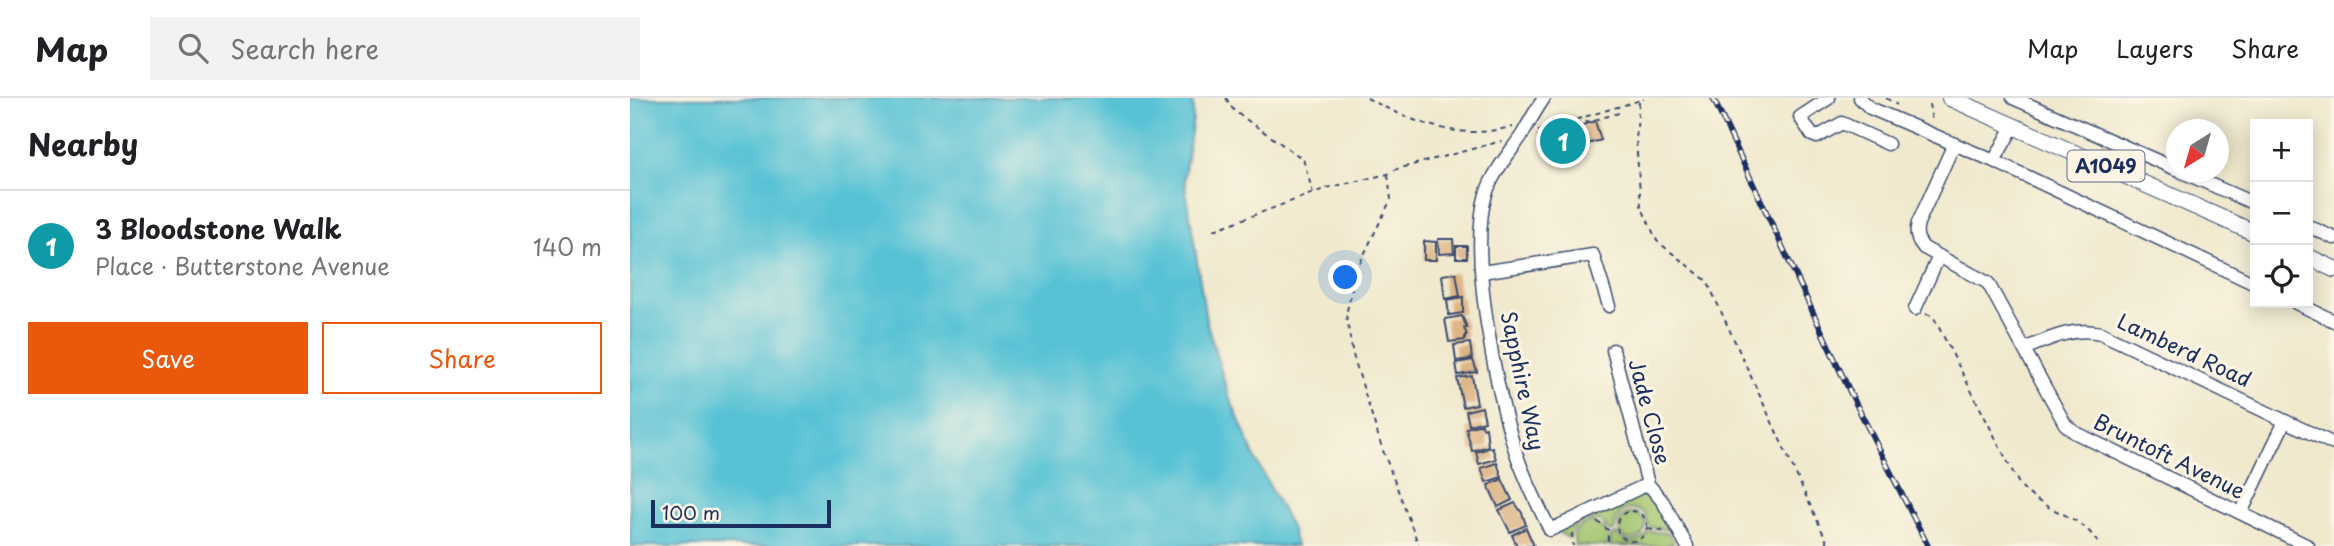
<!DOCTYPE html>
<html lang="en">
<head>
<meta charset="utf-8">
<style>
	body { margin:0; font-family:"Playpen Sans",sans-serif; background:#f2f2f2; color:#202124 }
	.controls { position:absolute; right:21px; top:21px; display:grid; overflow:hidden; border-radius:0px; box-shadow:0 4px 18px #0003 }
	.controls button { width:63px; height:63px; display:grid; place-items:center; padding:0; border:0; border-bottom:2px solid #e0e0e0; background:#fff; color:#202124; font:35px sans-serif }
	.compass { position:absolute; left:1536px; top:21px; width:63px; height:63px; border-radius:50%; background:#fff; box-shadow:0 4px 18px #0003; rotate:217deg }
	.scale { position:absolute; left:21px; bottom:18px; width:180px; box-sizing:border-box; padding-left:7px; border:4px solid #1b2f5e; border-top:0; font-size:19px; line-height:24px; white-space:nowrap; color:#1b2f5e; -webkit-text-stroke:5px #fcf5e5; paint-order:stroke }
	.you { position:absolute; left:716px; top:180px; width:24px; height:24px; margin:-18px; border:5px solid #fff; border-radius:50%; background:#1a73e8; box-shadow:0 0 0 10px #1a73e833 }
	.badge { display:grid; place-items:center; width:46px; height:46px; border-radius:50%; background:#ea580c; color:#fff; font-size:23px; font-weight:700 }
	.pin { position:absolute; translate:-50% -50%; border:4px solid #fff; box-shadow:0 2px 7px #0006 }
	.list { margin:0; padding:0; list-style:none }
	h2 { display:flex; justify-content:space-between; align-items:center; height:91px; margin:0; padding:0 28px; font-size:30px }
	h2 small { font-size:23px; font-weight:400; color:#757577 }
	.list li { display:grid; grid-template-columns:46px 1fr auto; gap:21px; align-items:center; box-sizing:border-box; height:112px; padding:0 28px; border-top:2px solid #e0e0e0 }
	.list b { display:block; font-size:26px; white-space:nowrap }
	.list p { margin:0; font-size:23px; white-space:nowrap; color:#757577 }
	.list em { font-size:23px; font-style:normal; color:#757577 }
	.actions { display:flex; gap:14px; padding:21px 28px }
	.actions a { flex:1; padding:16px 0; border:2px solid #ea580c; border-radius:0px; text-align:center; font-size:24px; color:#ea580c }
	.actions .main { background:#ea580c; color:#fff }
	.icon { flex:none; width:38px; height:38px; fill:none; stroke:currentColor; stroke-width:2; stroke-linecap:round; stroke-linejoin:round }
	.map { position:relative; flex:none; width:1704px; height:448px; overflow:hidden }
	header { display:flex; align-items:center; gap:42px; box-sizing:border-box; height:98px; padding:0 35px; background:#fff; border-bottom:2px solid #e0e0e0 }
	header strong { font-size:33px }
	nav { display:flex; gap:38px; margin-inline-start:auto; font-size:24px }
	.search { width:490px; height:63px; background:#f2f2f2; display:flex; align-items:center; gap:18px; box-sizing:border-box; padding:0 24px; border-radius:0px; color:#757577; font-size:26px }
	main { display:flex }
	aside { flex:1; background:#fff }
	.map>svg:first-child { display:block }
	.green { fill:#9fc26b; stroke:#5d7864; stroke-width:2 }
	.water { fill:#59c2d5; stroke:#3a789a; stroke-width:2 }
	.building { fill:#ddb587 }
	.lines { fill:none; stroke-linecap:round; stroke-linejoin:round }
	.minor-casing { stroke:#3b4b6f; stroke-width:15 }
	.major-casing { stroke:#3b4b6f; stroke-width:18 }
	.path { stroke:#3b4b6f; stroke-width:2; stroke-dasharray:5 5; stroke-linecap:butt }
	.minor { stroke:#fff; stroke-width:12 }
	.major { stroke:#fff; stroke-width:16 }
	.rail-casing { stroke:#1b2f5e; stroke-width:6 }
	.rail { stroke:#fcf5e5; stroke-width:3.5; stroke-dasharray:10; stroke-linecap:butt }
	.labels { text-anchor:middle; stroke-width:6; stroke-linejoin:round; paint-order:stroke }
	.shield { fill:#fcf5e5; stroke:#5e6a86; stroke-width:2 }
	.shield-label { font-size:19px; font-weight:bold; fill:#1b2f5e }
	.street-label { font-size:21px; fill:#1b2f5e; stroke:#fcf5e5 }
</style>
</head>
<body>
<header>
<strong>Map</strong>
<div class="search"><svg class="icon" aria-label="search" viewBox="0 0 24 24"><circle cx="10" cy="10" r="6"/><path d="M15 15l6 6"/></svg>Search here</div>
<nav><a>Map</a><a>Layers</a><a>Share</a></nav>
</header>
<main>
<aside>
<h2>Nearby<small></small></h2>
<ul class="list">
<li><span class="badge" style="background:#0f9aa8">1</span><div><b>3 Bloodstone Walk</b><p>Place · Butterstone Avenue</p></div><em>140 m</em></li>
</ul>
<div class="actions"><a class="main">Save</a><a>Share</a></div>
</aside>
<div class="map">
<svg width="1704" height="448" viewBox="0 0 1704 448">
	<rect width="100%" height="100%" fill="#fcf5e5"/>
	<filter id="ink" filterUnits="userSpaceOnUse"><feTurbulence type="fractalNoise" baseFrequency=".0143" numOctaves="2"/><feDisplacementMap in="SourceGraphic" scale="14" xChannelSelector="R" yChannelSelector="G"/><feConvolveMatrix kernelMatrix="1 2 1 2 8 2 1 2 1" color-interpolation-filters="sRGB"/></filter>
	<filter id="wash" filterUnits="userSpaceOnUse"><feTurbulence type="fractalNoise" baseFrequency=".00686" numOctaves="4" result="noise"/><feDisplacementMap in="SourceGraphic" scale="28" xChannelSelector="R" yChannelSelector="G"/><feGaussianBlur stdDeviation="1.57" result="paint"/><feColorMatrix in="noise" values="0 0 0 0 0 0 0 0 0 0 0 0 0 0 0 0 0 1.4 0 .05"/><feComposite in="paint" operator="in"/></filter>
	<g filter="url(#wash)">
		<rect width="100%" height="100%" fill="#f0e9ce"/>
		<!-- green -->
		<g class="green">
			<path d="M1017,393L1029,409L1041,432L1019,429L1014,415C998,405 985,414 985,432L980,434L972,424L958,421L946,427L939,440L925,433Z"/>
			<circle cx="1002" cy="428" r="13"/>
			<path d="M961,424L975,432L978,442L977,448H945C941,435 948,427 961,424Z"/>
			<path d="M1019,433L1040,436L1044,445L1033,448H980L981,438L987,436C997,448 1011,446 1019,433Z"/>
		</g>
		<!-- water -->
		<path class="water" d="M0,0H563V21L554,79L576,222L598,296L626,362L661,429L666,448H0Z"/>
		<g id="blocks">
			<!-- building -->
			<g class="building">
				<path d="M965,23L971,42L929,54L923,37Z"/>
				<path d="M808,141H823L824,155L809,156Z"/>
				<path d="M794,143L806,144V162H794Z"/>
				<rect x="826" y="148" width="11" height="12"/>
				<path d="M826,175L830,198L815,201L812,177Z"/>
				<path d="M833,199V215L819,217L817,202Z"/>
				<path d="M832,218L837,230H834L837,237H835V242L819,244L815,221Z"/>
				<path d="M840,245L842,261L826,263L824,247Z"/>
				<path d="M843,262L847,274L828,277L826,265Z"/>
				<path d="M842,278L847,306L833,309L827,280Z"/>
				<path d="M852,309L855,323L839,327L836,313Z"/>
				<path d="M852,326L853,330L856,329L858,348L842,353L836,330Z"/>
				<path d="M862,349L866,361L849,366L846,354Z"/>
				<path d="M867,365L872,379L856,384L851,370Z"/>
				<path d="M872,381L882,402L868,409L858,387Z"/>
				<path d="M885,405L892,415L896,427L880,434L869,412Z"/>
				<path d="M896,430L904,448H887L882,437Z"/>
			</g>
		</g>
	</g>
	<g filter="url(#ink)">
		<use href="#blocks" fill-opacity="0" stroke="#3b4b6f" stroke-width="2"/>
		<g class="lines">
			<!-- minor casing -->
			<g class="minor-casing">
				<g id="minor">
					<path d="M914,0C906,12 899,24 892,37C879,56 863,74 856,96C838,155 866,289 884,349C893,378 907,405 920,432L1018,386"/>
					<path d="M1199,0L1170,19L1182,37L1187,39L1212,25L1258,46"/>
					<path d="M1230,0L1240,10L1364,63L1625,186"/>
					<path d="M1383,0L1546,71"/>
					<path d="M1324,46L1288,125C1285,136 1287,142 1294,150L1358,185L1435,326L1444,334L1678,448"/>
					<path d="M1364,63L1384,27"/>
					<path d="M1552,74L1625,106"/>
					<path d="M1678,128L1704,140"/>
					<path d="M852,174L963,157L979,208"/>
					<path d="M1666,205L1704,223"/>
					<path d="M1285,211L1309,158"/>
					<path d="M1394,251C1421,240 1442,229 1471,235L1655,323L1611,415"/>
					<path d="M983,252L1018,386L1033,404L1057,448"/>
					<path d="M1655,323L1704,346"/>
				</g>
			</g>
			<!-- major casing -->
			<g class="major-casing">
				<g id="major">
					<path d="M1320,0L1625,135"/>
					<path d="M1678,159L1704,171"/>
				</g>
			</g>
			<!-- path -->
			<g class="path">
				<path d="M596,0L604,13L673,61L683,95"/>
				<path d="M737,0C771,18 806,34 845,34C858,34 871,31 883,29"/>
				<path d="M1256,0L1267,7"/>
				<path d="M1009,4L1006,42L1011,108L1027,143L1077,183L1199,448"/>
				<path d="M1299,6L1302,23"/>
				<path d="M908,33L1014,1"/>
				<path d="M907,38L989,15"/>
				<path d="M758,77L761,101L726,173L716,217L723,257L752,350L789,448"/>
				<path d="M584,132L697,90L758,76L767,71L872,43"/>
				<path d="M1296,216L1303,218L1388,384C1411,417 1449,411 1470,448"/>
				<circle cx="1002" cy="428" r="15"/>
				<path d="M967,423L978,432V448"/>
				<path d="M1018,431L1033,433"/>
				<path d="M942,435L943,448"/>
			</g>
			<!-- minor -->
			<use href="#minor" class="minor"/>
			<!-- major -->
			<use href="#major" class="major"/>
			<!-- rail casing -->
			<g class="rail-casing">
				<path id="rail" d="M1083,0L1221,296L1298,448"/>
			</g>
			<!-- rail -->
			<use href="#rail" class="rail"/>
		</g>
	</g>
	<g class="labels">
		<!-- shield labels -->
		<rect class="shield" x="1437.5" y="52.5" width="77" height="31" rx="5"/>
		<g class="shield-label">
			<text x="1476" y="75">A1049</text>
		</g>
		<!-- street labels -->
		<g class="street-label">
			<text transform="translate(1554 253) rotate(25)" y="7">Lamberd Road</text>
			<text transform="translate(892 283) rotate(78)" y="7">Sapphire Way</text>
			<text transform="translate(1019 314) rotate(75)" y="7">Jade Close</text>
			<text transform="translate(1539 359) rotate(26)" y="7">Bruntoft Avenue</text>
		</g>
	</g>
</svg>
<div class="controls">
<button>+</button>
<button>−</button>
<button><svg class="icon" aria-label="locate" viewBox="0 0 24 24"><circle cx="12" cy="12" r="6"/><path d="M12 2v4M12 18v4M2 12h4M18 12h4"/></svg></button>
</div>
<svg class="compass" viewBox="-18 -18 36 36"><path d="M0-13l5 13h-10z" fill="#e53935"/><path d="M0 13l5-13h-10z" fill="#757577"/></svg>
<div class="scale">100 m</div>
<div class="you"></div>
<div class="pin badge" style="left:933px;top:43px;background:#0f9aa8">1</div>
</div>
</main>
</body>
</html>
